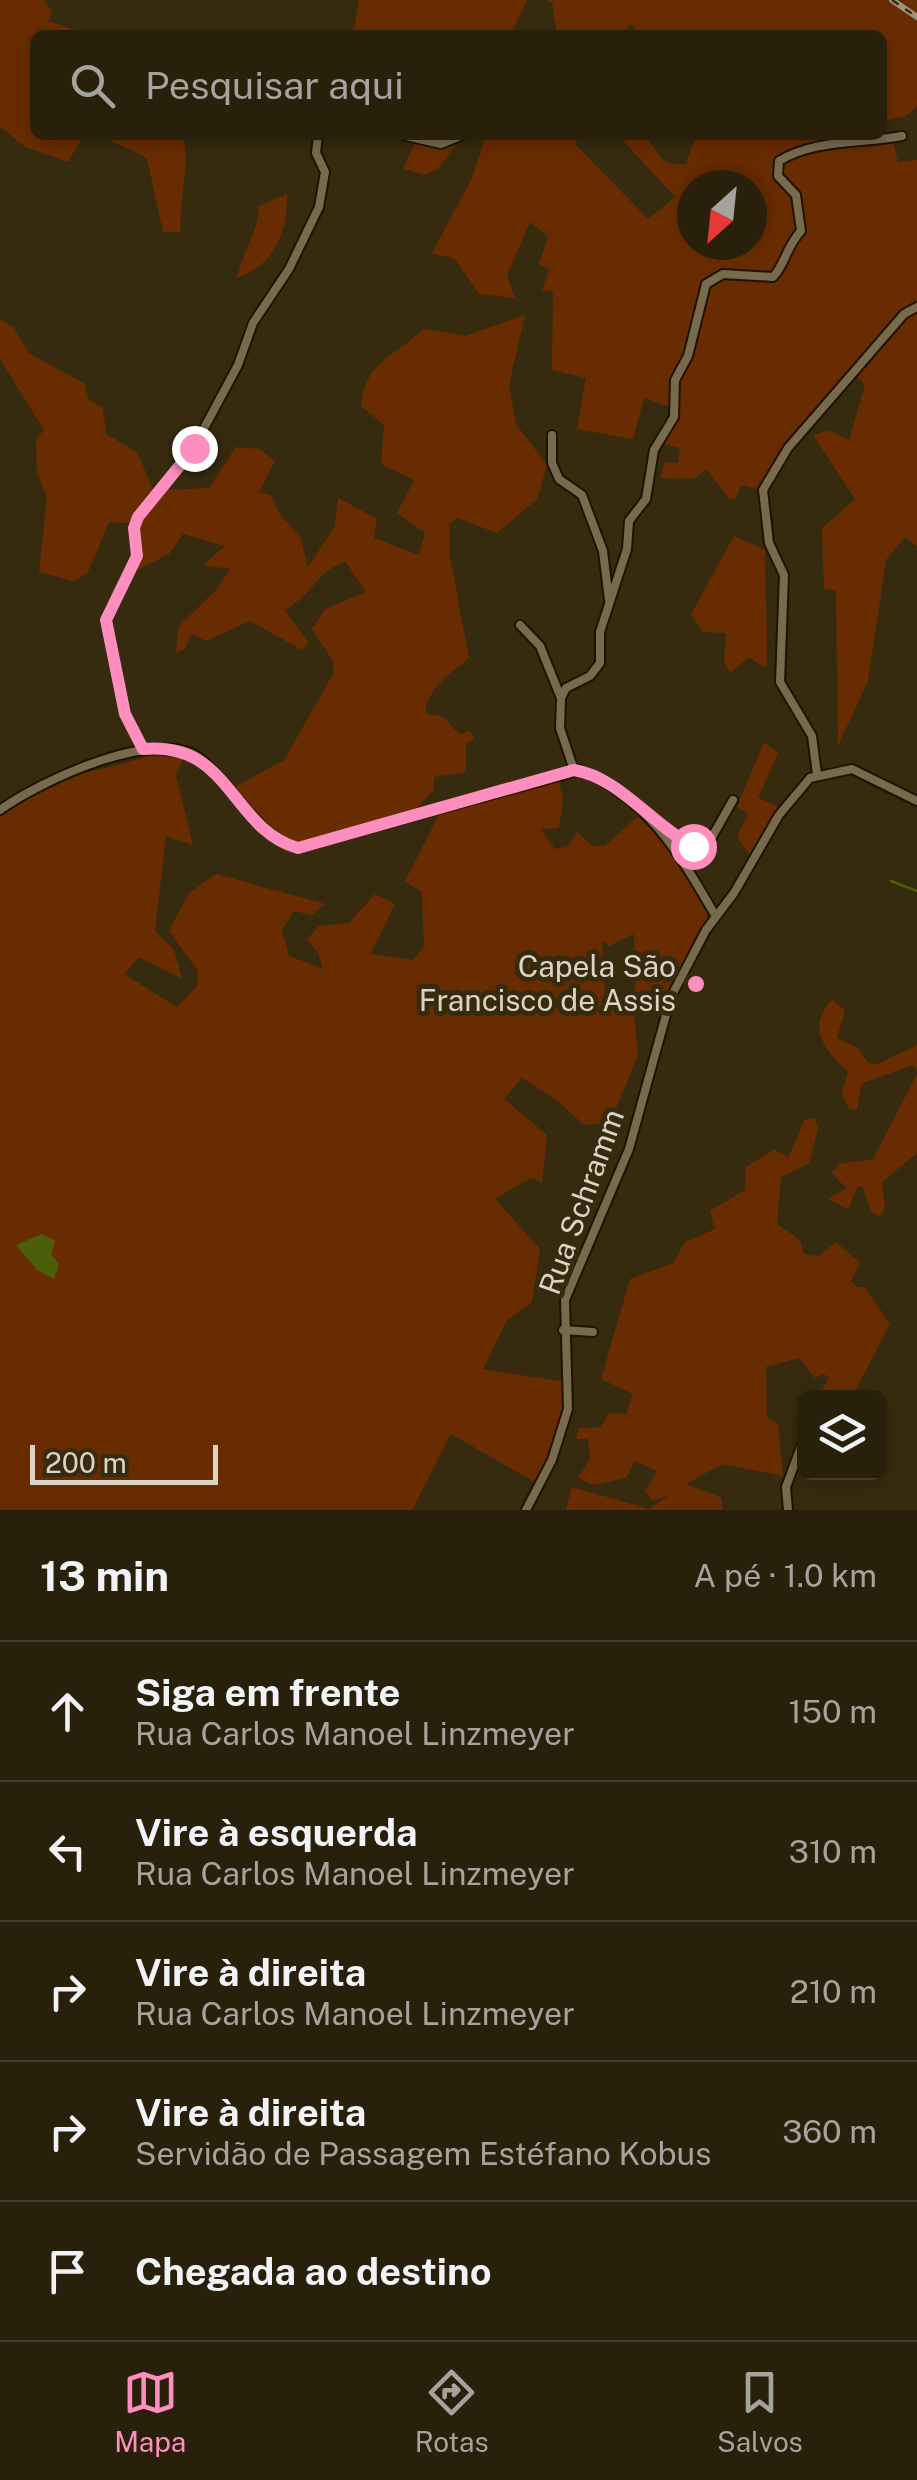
<!DOCTYPE html>
<html lang="pt">
<head>
<meta charset="utf-8">
<style>
	body { margin:0; font-family:"Public Sans",sans-serif; background:#312814; color:#f1f3f6 }
	.controls { position:absolute; right:30px; bottom:30px; display:grid; overflow:hidden; border-radius:15px; box-shadow:0 5px 15px #0003 }
	.controls button { width:90px; height:90px; display:grid; place-items:center; padding:0; border:0; border-bottom:2px solid #453e2c; background:#29200b; color:#f1f3f6; font:50px sans-serif }
	.compass { position:absolute; left:677px; top:170px; width:90px; height:90px; border-radius:50%; background:#29200b; box-shadow:0 5px 15px #0003; rotate:207deg }
	.scale { position:absolute; left:30px; bottom:25px; width:188px; box-sizing:border-box; padding-left:10px; border:5px solid #dbd4c4; border-top:0; font-size:28px; line-height:35px; white-space:nowrap; color:#dbd4c4; -webkit-text-stroke:8px #372b0f; paint-order:stroke }
	.stop { position:absolute; width:30px; height:30px; margin:-22px; border:8px solid #fe8ebd; border-radius:50%; background:#fff }
	.stop.end { background:#fe8ebd; border-color:#fff; box-shadow:0 2px 10px #0008 }
	.list { margin:0; padding:0; list-style:none }
	h2 { display:flex; justify-content:space-between; align-items:center; height:130px; margin:0; padding:0 40px; font-size:42px }
	h2 small { font-size:32px; font-weight:400; color:#a5a39d }
	.list li { display:grid; grid-template-columns:65px 1fr auto; gap:30px; align-items:center; box-sizing:border-box; height:140px; padding:0 40px; border-top:2px solid #453e2c }
	.list b { display:block; font-size:38px; white-space:nowrap }
	.list p { margin:0; font-size:32px; white-space:nowrap; color:#a5a39d }
	.list em { font-size:32px; font-style:normal; color:#a5a39d }
	.icon { flex:none; width:55px; height:55px; fill:none; stroke:currentColor; stroke-width:2; stroke-linecap:round; stroke-linejoin:round }
	.map { position:relative; flex:none; width:917px; height:1510px; overflow:hidden }
	.search { position:absolute; background:#29200b; box-shadow:0 5px 15px #0003; left:30px; right:30px; top:30px; height:110px; display:flex; align-items:center; gap:25px; box-sizing:border-box; padding:0 35px; border-radius:15px; color:#a5a39d; font-size:38px }
	.sheet { height:830px; background:#29200b }
	nav { display:flex; justify-content:space-around; align-items:center; box-sizing:border-box; height:140px; border-top:2px solid #453e2c; background:#29200b; font-size:28px; color:#a5a39d }
	nav a { display:grid; justify-items:center; gap:5px }
	nav .on { color:#fe8ebd }
	.map>svg:first-child { display:block }
	.green { fill:#692c00; fill-rule:evenodd }
	.water { fill:#4b5f08 }
	.lines { fill:none; stroke-linecap:round; stroke-linejoin:round }
	.stream { stroke:#4b5f08; stroke-width:2.5 }
	.minor-casing { stroke:#1e1300; stroke-width:12 }
	.minor { stroke:#786a4d; stroke-width:8 }
	.rail-casing { stroke:#9f9682; stroke-width:6 }
	.rail { stroke:#372b0f; stroke-width:2.5; stroke-dasharray:8; stroke-linecap:butt }
	.route { stroke:#fe8ebd; stroke-width:12 }
	.poi-dot { fill:#fe8ebd; stroke:#372b0f; stroke-width:4 }
	.labels { text-anchor:middle; stroke-width:10; stroke-linejoin:round; paint-order:stroke }
	.poi-label { font-size:30px; fill:#dbd4c4; stroke:#372b0f; text-anchor:end }
	.street-label { font-size:30px; fill:#dbd4c4; stroke:#372b0f }
</style>
</head>
<body>
<div class="map">
<svg width="917" height="1510" viewBox="0 0 917 1510">
	<rect width="100%" height="100%" fill="#372b0f"/>
	<!-- green -->
	<g class="green">
		<path d="M0,0H44L52,12L49,21L90,35H35V135H84L68,162L25,147L0,126Z"/>
		<path d="M359,0H527L511,35H353Z"/>
		<path d="M547,0H917V107L906,116L882,121L885,138H892L898,162L917,160V546L905,537L886,560L868,681L838,746L836,591L824,589L822,528L855,499L813,435L829,430L849,440L865,385L853,373L788,448L763,490L741,485L735,499L729,498L706,469L694,479L661,478L664,462L678,463L680,448L657,442L672,424L673,408L644,398L633,439L577,429L586,378L552,370L553,292L542,290L549,269L539,264L548,237L530,222L507,275L515,298L479,294L455,259L432,253L472,178L486,135H578L576,145L648,219L675,197L618,135H644C659,151 660,168 686,164L696,135H882V35H639L630,23L625,35H557L552,2ZM692,185H752V245H692Z"/>
		<path d="M183,135C190,168 179,198 181,232H163L147,158L99,135Z"/>
		<path d="M419,135H463L438,169L424,175L403,168Z"/>
		<path d="M287,194C288,233 274,265 237,278C243,251 258,233 259,206Z"/>
		<path d="M525,315L509,385L516,424L547,465L537,499L497,533L457,518L449,524V552L469,658C451,673 427,688 425,714C453,716 442,720 460,734L469,731L475,738L466,744V772L434,777V790L418,807L419,815L343,831L299,847L276,834L235,787L284,760L333,674V661L312,629L325,609L366,592L345,561C315,574 315,592 285,610L308,642L302,650L250,621L206,641L191,634L185,649L176,653L178,627L215,591L230,569L203,565L225,546L183,534L169,554L130,574L137,556L135,524L109,522L87,574L73,581L39,572L47,497L37,472L36,439L44,430L0,359V319L14,328L29,353L85,384L88,399L103,408L106,434L138,453L155,496L162,490L209,488L236,447L260,449L275,461L259,492L271,495L280,515L300,536L308,567L335,526L338,498L377,519L374,538L419,555L425,533L397,513L414,480L381,464L384,425L361,406C367,358 393,359 423,329L466,336Z"/>
		<path d="M734,536L765,550C764,590 769,629 766,668L749,657L730,673L724,661L726,633L703,632L691,614Z"/>
		<path d="M764,742L778,753L758,798L778,806L750,855L737,837L748,814L737,807Z"/>
		<path d="M152,756L183,758L176,776L193,845L166,836L155,931L174,949L182,979L139,957L124,974L177,1007L197,986L198,971L169,931L189,893L216,874L325,904L312,915L294,911L282,930L289,956L323,969L318,953L307,939L319,926L349,923L375,894L395,904L371,954L413,960L424,946L422,892L405,881L442,809L558,780L563,798L559,828L540,829L555,849L567,847L577,832L592,846H605L638,816C657,834 709,892 707,918C704,945 677,978 665,1002L635,994L634,934L609,946L602,940L605,993L633,998L638,1056L610,1122L584,1125L558,1101L522,1078L504,1099L547,1135L542,1182L530,1178L495,1199L540,1249L532,1302L507,1320L483,1369L565,1382C565,1419 553,1451 536,1483L451,1434L412,1510H0V813L66,778Z"/>
		<path d="M832,1000L845,1010L837,1038L858,1048L868,1063L878,1064L917,1045V1070L913,1065L862,1083L857,1110L849,1109L842,1094L848,1072C826,1051 805,1028 832,1000Z"/>
		<path d="M917,1074V1153L882,1182L885,1207L880,1216L872,1213L862,1186L857,1187L848,1209L828,1199L846,1188L832,1173L839,1164L873,1159Z"/>
		<path d="M815,1118L818,1129L809,1163L781,1177L777,1224L800,1240L804,1254L819,1256L836,1242L860,1263L851,1281L857,1287H865L890,1324L852,1397H818L829,1378L824,1374L815,1378L799,1358L766,1367L767,1418L778,1424L783,1476L722,1464L686,1484L722,1498V1510H566L572,1487L649,1509L669,1495L652,1501L645,1491L657,1471L635,1461L626,1478L593,1485L578,1478L590,1459L588,1439H576L579,1428L601,1427L609,1413L626,1414L633,1394L601,1379L630,1279L673,1263L685,1242L715,1229L710,1211L745,1190V1168L774,1149L788,1158L804,1120Z"/>
	</g>
	<!-- water -->
	<path class="water" d="M42,1234L55,1241L51,1254L59,1264L54,1279L37,1270L16,1245Z"/>
	<g class="lines">
		<!-- stream -->
		<path class="stream" d="M891,881L917,891"/>
		<!-- minor casing -->
		<g class="minor-casing">
			<g id="minor">
				<path d="M402,135L441,144L463,135"/>
				<path d="M552,435V463L559,479L582,495L603,551L609,600"/>
				<path d="M520,625L540,646L561,698"/>
				<path d="M143,749L125,714L106,620L137,556L134,528L138,517L194,447L238,365L253,323L289,269L319,207L325,172L316,153L318,135"/>
				<path d="M574,770L560,728L561,698L566,688L590,676L600,663V632L627,549L629,521L646,499L654,450L674,417L675,380L688,356L706,284L723,274L773,277C785,265 786,247 801,231L796,195L778,176L779,161C815,139 861,144 902,136"/>
				<path d="M817,774L812,736L780,682L784,575L769,543L763,490L788,448L904,314L917,307"/>
				<path d="M0,810C38,782 160,724 202,760C233,786 257,837 298,848L580,770C648,798 680,855 715,915"/>
				<path d="M665,830L693,846L708,844L733,800"/>
				<path d="M563,1330L593,1332"/>
				<path d="M526,1510L552,1460L568,1409L565,1300L629,1149L671,997L706,930L734,893L779,815L810,778L852,769L917,801"/>
				<path d="M788,1510L786,1487L802,1444"/>
			</g>
		</g>
		<!-- minor -->
		<use href="#minor" class="minor"/>
		<!-- rail casing -->
		<g class="rail-casing">
			<path id="rail" d="M892,0L917,17"/>
		</g>
		<!-- rail -->
		<use href="#rail" class="rail"/>
	</g>
	<g class="lines">
		<!-- route -->
		<path class="route" d="M194,448L138,517L134,528L137,556L106,620L125,714L143,749C230,740 231,829 298,848L574,770C619,777 653,826 693,846"/>
	</g>
	<!-- markers -->
	<circle class="poi-dot" cx="696" cy="984" r="10"/>
	<g class="labels">
		<!-- poi labels -->
		<g class="poi-label">
			<text x="676" y="977">Capela São<tspan x="676" dy="34">Francisco de Assis</tspan></text>
		</g>
		<!-- street labels -->
		<g class="street-label">
			<text transform="translate(582 1202) rotate(-70)" y="10">Rua Schramm</text>
		</g>
	</g>
</svg>
<div class="controls">
<button><svg class="icon" aria-label="layers" viewBox="0 0 24 24"><path d="M12 4l9 5-9 5-9-5zM3 14l9 5 9-5"/></svg></button>
</div>
<svg class="compass" viewBox="-18 -18 36 36"><path d="M0-13l5 13h-10z" fill="#e53935"/><path d="M0 13l5-13h-10z" fill="#a5a39d"/></svg>
<div class="scale">200 m</div>
<div class="stop" style="left:693px;top:846px"></div>
<div class="stop end" style="left:194px;top:448px"></div>
<div class="search"><svg class="icon" aria-label="search" viewBox="0 0 24 24"><circle cx="10" cy="10" r="6"/><path d="M15 15l6 6"/></svg>Pesquisar aqui</div>
</div>
<section class="sheet">
<h2>13 min<small>A pé · 1.0 km</small></h2>
<ul class="list">
<li><svg class="icon" aria-label="ahead" viewBox="0 0 24 24"><path d="M12 20V5M6 11l6-6 6 6"/></svg><div><b>Siga em frente</b><p>Rua Carlos Manoel Linzmeyer</p></div><em>150 m</em></li>
<li><svg class="icon" aria-label="left" viewBox="0 0 24 24"><path d="M17 20v-9H6M10 6l-5 5 5 5"/></svg><div><b>Vire à esquerda</b><p>Rua Carlos Manoel Linzmeyer</p></div><em>310 m</em></li>
<li><svg class="icon" aria-label="right" viewBox="0 0 24 24"><path d="M7 20v-9h11M14 6l5 5-5 5"/></svg><div><b>Vire à direita</b><p>Rua Carlos Manoel Linzmeyer</p></div><em>210 m</em></li>
<li><svg class="icon" aria-label="right" viewBox="0 0 24 24"><path d="M7 20v-9h11M14 6l5 5-5 5"/></svg><div><b>Vire à direita</b><p>Servidão de Passagem Estéfano Kobus</p></div><em>360 m</em></li>
<li><svg class="icon" aria-label="arrive" viewBox="0 0 24 24"><path d="M6 21V4h12l-3 4 3 4H6"/></svg><div><b>Chegada ao destino</b></div></li>
</ul>
</section>
<nav>
<a class="on"><svg class="icon" aria-label="map" viewBox="0 0 24 24"><path d="M3 6l6-2 6 2 6-2v14l-6 2-6-2-6 2zM9 4v14M15 6v14"/></svg>Mapa</a>
<a><svg class="icon" aria-label="directions" viewBox="0 0 24 24"><path d="M12 3l9 9-9 9-9-9zM9 14v-3h6M13 9l2 2-2 2"/></svg>Rotas</a>
<a><svg class="icon" aria-label="saved" viewBox="0 0 24 24"><path d="M7 4h10v16l-5-4-5 4z"/></svg>Salvos</a>
</nav>
</body>
</html>
